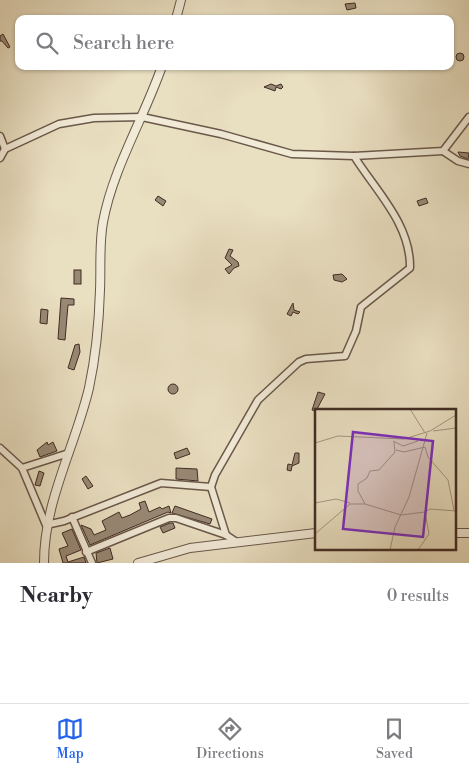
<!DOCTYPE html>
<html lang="en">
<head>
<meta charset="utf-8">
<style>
	body { margin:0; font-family:"Libre Bodoni",serif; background:#f2f2f3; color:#2b2b33 }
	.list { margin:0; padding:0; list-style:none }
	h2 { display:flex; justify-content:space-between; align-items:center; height:65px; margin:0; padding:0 20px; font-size:21px }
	h2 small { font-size:16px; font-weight:400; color:#7c7c81 }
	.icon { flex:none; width:28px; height:28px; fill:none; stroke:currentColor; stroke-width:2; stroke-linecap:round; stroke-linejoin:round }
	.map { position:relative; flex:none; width:469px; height:563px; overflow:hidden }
	.search { position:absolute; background:#fff; box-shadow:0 1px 4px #0004; left:15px; right:15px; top:15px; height:55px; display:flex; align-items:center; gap:12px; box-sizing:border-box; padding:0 18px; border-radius:10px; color:#7c7c81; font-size:19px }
	.sheet { height:140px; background:#fff }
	nav { display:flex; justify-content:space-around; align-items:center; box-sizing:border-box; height:70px; border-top:1px solid #e1e1e2; background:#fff; font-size:14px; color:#7c7c81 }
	nav a { display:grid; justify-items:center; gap:2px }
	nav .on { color:#2563eb }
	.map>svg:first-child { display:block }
	.building { fill:#988975; stroke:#402b23 }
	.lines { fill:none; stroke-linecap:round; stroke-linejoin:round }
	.minor-casing { stroke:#6a584a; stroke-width:9 }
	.tertiary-casing { stroke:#6a584a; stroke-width:10 }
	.minor { stroke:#f1ead7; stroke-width:6 }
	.tertiary { stroke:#f1ead7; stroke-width:8 }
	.inset-road { fill:none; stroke:#a59782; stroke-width:1 }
	.view { fill:#7b2cbf; fill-opacity:0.15; stroke:#7b2cbf; stroke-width:2.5 }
	.inset-edge { fill:none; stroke:#402b23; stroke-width:2.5 }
</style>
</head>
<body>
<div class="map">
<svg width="469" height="563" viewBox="0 0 469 563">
	<rect width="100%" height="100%" fill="#e9dfc1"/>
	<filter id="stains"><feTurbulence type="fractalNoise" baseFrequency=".004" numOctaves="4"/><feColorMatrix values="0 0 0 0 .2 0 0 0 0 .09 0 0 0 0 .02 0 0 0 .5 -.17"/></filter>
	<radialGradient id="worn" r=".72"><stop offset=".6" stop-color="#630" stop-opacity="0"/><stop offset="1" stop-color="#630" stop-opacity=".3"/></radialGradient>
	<!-- building -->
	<g class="building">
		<path d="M355,3L356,8L347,10L345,4Z"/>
		<path d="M3,34L10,47L8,48L2,41H0V36Z"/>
		<circle cx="460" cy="57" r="4"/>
		<path d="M271,84L276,86L281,84L283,87L281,89L276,87L275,91L264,87Z"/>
		<path d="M458,152L469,153L468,159L460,156Z"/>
		<path d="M158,196L166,201L163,206L155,200Z"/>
		<path d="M426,198L428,203L419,206L417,201Z"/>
		<path d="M229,249L233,250L230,256L238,262L239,266L234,268L229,274L225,269L232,265L225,258Z"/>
		<rect x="74" y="270" width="7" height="14"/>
		<path d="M342,274L347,279L342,282L334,280L333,275Z"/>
		<path d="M61,298L74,299V305H68L65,340L58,339Z"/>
		<path d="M293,303L294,310L300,312L298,314L293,312L291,316L287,314Z"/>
		<path d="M41,309L48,310L47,324L40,323Z"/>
		<path d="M79,344L80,352L74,370L68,368L75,345Z"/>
		<circle cx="173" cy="389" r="5"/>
		<path d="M318,392L325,394L316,411L312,410Z"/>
		<path d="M47,442L48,445L53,442L57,451L40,457L37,450Z"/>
		<path d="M187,448L190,454L176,459L174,453Z"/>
		<path d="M295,453H299V463L292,466L291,471L287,470L288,464L292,465Z"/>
		<path d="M176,468L197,469L198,481L176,479Z"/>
		<path d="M39,471L44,473L40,486L35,485Z"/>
		<path d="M86,476L93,486L88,489L82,479Z"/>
		<path d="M145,501L149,512L160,507L162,509L169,506L171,513L168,512L90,545L81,525L91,529L94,535L106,530L102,521L119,512L122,518L130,515L141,509L139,503Z"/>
		<path d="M175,506L212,519L210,524L172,513Z"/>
		<path d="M170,523H173L175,528L163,533L160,527Z"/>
		<path d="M72,529L81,550L66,556L68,562L84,557L86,563H63L59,549L68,546L62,533Z"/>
		<path d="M110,548L113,559L97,563L96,553Z"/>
	</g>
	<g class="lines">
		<!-- minor casing -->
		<g class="minor-casing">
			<g id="minor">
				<path d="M0,136L5,149L59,124L94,118L142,117L221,134L292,154L354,156C375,190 411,224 410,268L361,307L356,331L345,356L306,359L299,362L258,400L215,475L211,487L226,535"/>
				<path d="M443,151L458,161L469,164"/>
				<path d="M354,156L443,151L469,117"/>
				<path d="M0,158L5,149"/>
				<path d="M0,448L22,468L46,525L64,521L161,483L211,487"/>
				<path d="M22,468L69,453"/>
				<path d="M72,517L92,563"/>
				<path d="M86,552L169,518H176L226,535L235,541"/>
			</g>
		</g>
		<!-- tertiary casing -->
		<g class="tertiary-casing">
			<g id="tertiary">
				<path d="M176,19L181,0"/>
				<path d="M455,533H469"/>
				<path d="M44,563C44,501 75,447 89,388C96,355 99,323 100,290C101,268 99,244 103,222C113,168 144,118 162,66"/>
				<path d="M138,563L190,548L316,533"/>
			</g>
		</g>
		<!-- minor -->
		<use href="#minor" class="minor"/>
		<!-- tertiary -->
		<use href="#tertiary" class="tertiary"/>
	</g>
	<!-- overview -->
	<g transform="translate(315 409)">
		<rect width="141" height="141" fill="#e9dfc1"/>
		<path class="inset-road" d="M95,0L110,24M118,22L141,19M78,32L88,37L103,32M79,33L80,43L64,61L55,62L52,69L43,75V82L50,95L86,106L110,103L114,125L103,141M0,34L23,27L89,30L115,22L141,6M81,41L89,43L110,38L113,48L133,71L139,101M0,94L21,90L35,94M110,103L115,100L141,102M0,125L35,95H50M75,141L80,118L94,88L112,24"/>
		<path class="view" d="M38,23L118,32L108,128L28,120Z"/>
		<rect width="141" height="141" class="inset-edge"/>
	</g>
	<rect width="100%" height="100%" filter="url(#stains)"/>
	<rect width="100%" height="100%" fill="url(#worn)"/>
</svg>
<div class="search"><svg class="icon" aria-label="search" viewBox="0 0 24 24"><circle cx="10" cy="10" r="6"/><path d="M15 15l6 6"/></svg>Search here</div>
</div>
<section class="sheet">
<h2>Nearby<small>0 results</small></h2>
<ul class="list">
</ul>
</section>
<nav>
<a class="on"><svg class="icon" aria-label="map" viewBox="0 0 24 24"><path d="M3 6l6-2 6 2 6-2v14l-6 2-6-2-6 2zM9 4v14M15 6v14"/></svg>Map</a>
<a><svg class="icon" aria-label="directions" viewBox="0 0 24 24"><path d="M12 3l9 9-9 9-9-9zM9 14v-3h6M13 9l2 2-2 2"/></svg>Directions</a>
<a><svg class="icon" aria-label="saved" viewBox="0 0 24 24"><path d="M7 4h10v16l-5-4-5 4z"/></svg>Saved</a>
</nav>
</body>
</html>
